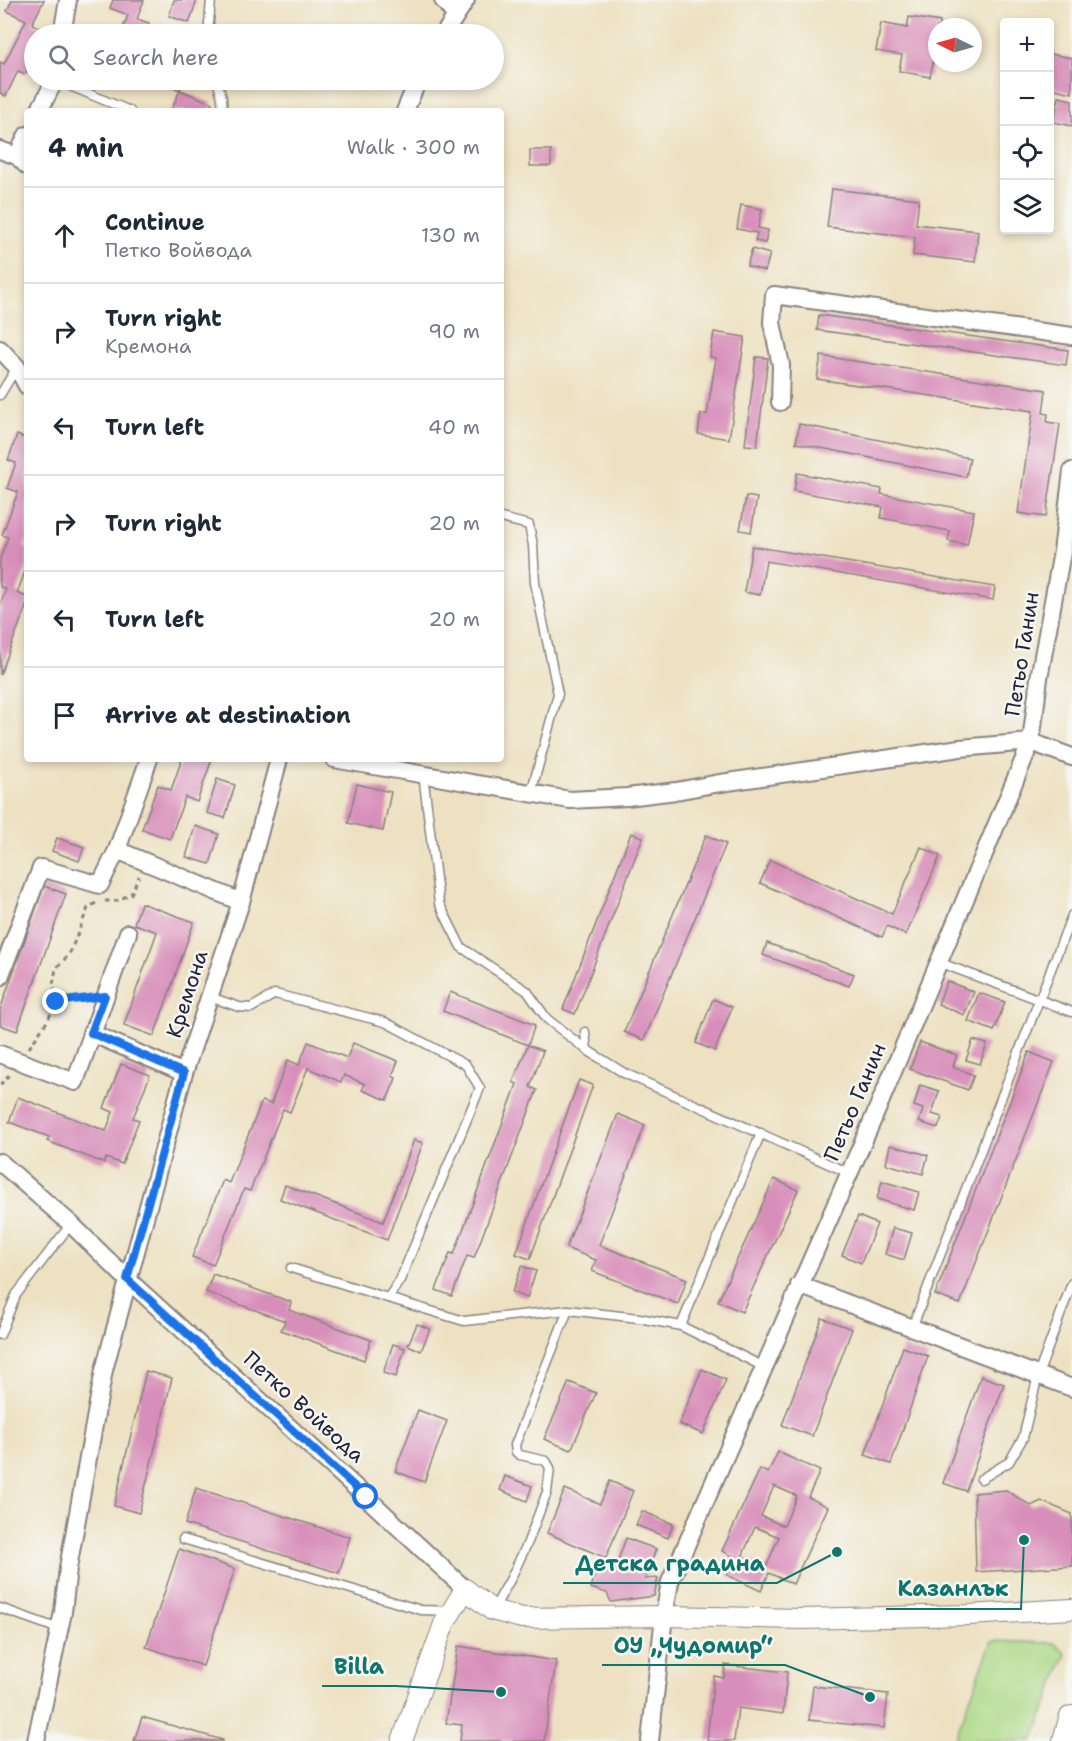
<!DOCTYPE html>
<html lang="en">
<head>
<meta charset="utf-8">
<style>
	body { margin:0; font-family:"Shantell Sans",sans-serif; background:#f2f2f3; color:#1f2937 }
	.controls { position:absolute; right:18px; top:18px; display:grid; overflow:hidden; border-radius:6px; box-shadow:0 3px 9px #0003 }
	.controls button { width:54px; height:54px; display:grid; place-items:center; padding:0; border:0; border-bottom:2px solid #e0e1e3; background:#fff; color:#1f2937; font:30px sans-serif }
	.compass { position:absolute; left:928px; top:18px; width:54px; height:54px; border-radius:50%; background:#fff; box-shadow:0 3px 9px #0003; rotate:275deg }
	.stop { position:absolute; width:18px; height:18px; margin:-14px; border:4px solid #1a73e8; border-radius:50%; background:#fff }
	.stop.end { background:#1a73e8; border-color:#fff; box-shadow:0 2px 6px #0008 }
	.list { margin:0; padding:0; list-style:none }
	h2 { display:flex; justify-content:space-between; align-items:center; height:78px; margin:0; padding:0 24px; font-size:26px }
	h2 small { font-size:20px; font-weight:400; color:#747a83 }
	.list li { display:grid; grid-template-columns:39px 1fr auto; gap:18px; align-items:center; box-sizing:border-box; height:96px; padding:0 24px; border-top:2px solid #e0e1e3 }
	.list b { display:block; font-size:22px; white-space:nowrap }
	.list p { margin:0; font-size:20px; white-space:nowrap; color:#747a83 }
	.list em { font-size:20px; font-style:normal; color:#747a83 }
	.icon { flex:none; width:33px; height:33px; fill:none; stroke:currentColor; stroke-width:2; stroke-linecap:round; stroke-linejoin:round }
	.map { position:relative; flex:none; width:1072px; height:1741px; overflow:hidden }
	.search { position:absolute; background:#fff; box-shadow:0 3px 9px #0003; left:24px; top:24px; width:480px; height:66px; display:flex; align-items:center; gap:15px; box-sizing:border-box; padding:0 21px; border-radius:33px; color:#747a83; font-size:22px }
	.panel { position:absolute; background:#fff; box-shadow:0 3px 9px #0003; left:24px; top:108px; width:480px; height:654px; border-radius:6px }
	.map>svg:first-child { display:block }
	.green { fill:#acd986; stroke:#677e60; stroke-width:1.5 }
	.building { fill:#d88eba; fill-rule:evenodd }
	.lines { fill:none; stroke-linecap:round; stroke-linejoin:round }
	.service-casing { stroke:#88827e; stroke-width:11 }
	.minor-casing { stroke:#88827e; stroke-width:20 }
	.tertiary-casing { stroke:#88827e; stroke-width:22 }
	.primary-casing { stroke:#88827e; stroke-width:28 }
	.path { stroke:#88827e; stroke-width:3; stroke-dasharray:4.5 4.5; stroke-linecap:butt }
	.service { stroke:#fff; stroke-width:8 }
	.minor { stroke:#fff; stroke-width:16 }
	.tertiary { stroke:#fff; stroke-width:20 }
	.primary { stroke:#fff; stroke-width:26 }
	.route { stroke:#1a73e8; stroke-width:8 }
	.labels { text-anchor:middle; stroke-width:5; stroke-linejoin:round; paint-order:stroke }
	.street-label { font-size:21px; fill:#22223b; stroke:#f6f6f2 }
	.leader { fill:none; stroke:#0f766e; stroke-width:2 }
	.callout-dot { fill:#0f766e; stroke:#f6f6f2; stroke-width:2 }
	.callout-label { font-size:22px; text-anchor:middle; font-weight:bold; fill:#0f766e; stroke:#f6f6f2; stroke-width:5; stroke-linejoin:round; paint-order:stroke }
</style>
</head>
<body>
<div class="map">
<svg width="1072" height="1741" viewBox="0 0 1072 1741">
	<rect width="100%" height="100%" fill="#f6f6f2"/>
	<filter id="ink" filterUnits="userSpaceOnUse"><feTurbulence type="fractalNoise" baseFrequency=".0167" numOctaves="2"/><feDisplacementMap in="SourceGraphic" scale="12" xChannelSelector="R" yChannelSelector="G"/><feConvolveMatrix kernelMatrix="1 2 1 2 8 2 1 2 1" color-interpolation-filters="sRGB"/></filter>
	<filter id="wash" filterUnits="userSpaceOnUse"><feTurbulence type="fractalNoise" baseFrequency=".008" numOctaves="4" result="noise"/><feDisplacementMap in="SourceGraphic" scale="24" xChannelSelector="R" yChannelSelector="G"/><feGaussianBlur stdDeviation="1.35" result="paint"/><feColorMatrix in="noise" values="0 0 0 0 0 0 0 0 0 0 0 0 0 0 0 0 0 1.4 0 .05"/><feComposite in="paint" operator="in"/></filter>
	<g filter="url(#wash)">
		<rect width="100%" height="100%" fill="#ede1c1"/>
		<!-- green -->
		<path class="green" d="M992,1641L1054,1643L1066,1654L1033,1741H954Z"/>
		<g id="blocks">
			<!-- building -->
			<g class="building">
				<path d="M12,0H44L32,24L47,31L45,34H34V55L25,74L18,71L6,96L0,93V62L4,64L26,20L7,11Z"/>
				<path d="M113,0H144L137,19L149,23L145,34H121L128,15L110,8Z"/>
				<path d="M174,0H197L189,23L169,16Z"/>
				<path d="M909,17L940,22V27H937V41L930,77L899,71L902,55L876,51L881,23L907,28Z"/>
				<path d="M1050,54L1072,58V93L1050,88Z"/>
				<path d="M153,80H184L180,90Z"/>
				<path d="M180,90L212,103L209,111H171Z"/>
				<path d="M1059,97L1072,100V126L1053,122Z"/>
				<rect x="530" y="150" width="21" height="16"/>
				<path d="M832,189L919,199L916,224L978,231L975,262L913,255L915,237L827,227Z"/>
				<path d="M741,205L762,209L758,228L768,230L765,243L755,241L757,233L737,229Z"/>
				<path d="M752,249L770,254L765,271L747,266Z"/>
				<path d="M819,315L1068,350L1066,365L817,330Z"/>
				<path d="M714,332L745,337L729,439L698,434L701,414H707L716,358L710,357Z"/>
				<path d="M821,356L1046,390L1043,413L1048,414L1047,422L1060,424L1046,517L1018,513L1033,411L817,379Z"/>
				<path d="M756,357L768,358L757,446L745,445Z"/>
				<path d="M799,424L970,458L966,477L796,443Z"/>
				<path d="M17,435L27,439V539L24,547L27,548V566L17,593L27,597V604L0,675V605L6,589L0,587V559L8,537L2,535L18,492L7,488L16,463L8,460Z"/>
				<path d="M797,473L882,489L881,494L974,511L967,545L948,541L950,531L881,518L883,507L794,491Z"/>
				<path d="M746,496L757,498L751,532L740,530Z"/>
				<path d="M752,546L995,587L993,600L766,561L760,595L744,592Z"/>
				<path d="M182,759H212L197,802L185,797L170,839L142,829L158,785L171,790Z"/>
				<path d="M217,779L235,785L225,818L207,813Z"/>
				<path d="M357,784L391,792L383,831L348,823Z"/>
				<path d="M195,826L219,834L210,864L186,857Z"/>
				<path d="M631,833L643,837L575,1014L563,1009Z"/>
				<path d="M706,835L726,844L644,1040L624,1032Z"/>
				<path d="M57,838L84,847L79,861L52,851Z"/>
				<path d="M921,847L940,856L906,935L887,926L882,937L760,883L770,860L892,914Z"/>
				<path d="M44,886L66,894L17,1031L0,1025V1010Z"/>
				<path d="M141,903L194,922L154,1036L124,1025L157,932L134,924Z"/>
				<path d="M767,943L854,974L849,986L763,955Z"/>
				<path d="M947,981L974,992L964,1015L938,1004Z"/>
				<path d="M450,992L535,1025L528,1045L443,1011Z"/>
				<path d="M979,993L1005,1002L994,1031L968,1021Z"/>
				<path d="M713,999L732,1007L715,1051L696,1043Z"/>
				<path d="M973,1040L987,1044L980,1064L966,1060Z"/>
				<path d="M308,1042L347,1058L353,1043L398,1061L392,1076L396,1078L387,1100L362,1090L365,1084L344,1075L341,1082L308,1068L290,1112L283,1109L250,1191L244,1189L213,1265L192,1257L223,1180L229,1183L262,1101L271,1104L288,1060L299,1065Z"/>
				<path d="M920,1042L957,1055L953,1067L974,1075L968,1090L910,1069Z"/>
				<path d="M528,1045L543,1051L530,1087L537,1090L474,1258L467,1256L452,1296L436,1290L450,1253L454,1254L517,1084L513,1082Z"/>
				<path d="M1029,1052L1054,1062L960,1304L935,1295Z"/>
				<path d="M121,1064L150,1075L133,1118L139,1120L122,1164L106,1158L104,1163L47,1141L49,1137L9,1122L18,1097L106,1131L113,1112L104,1108Z"/>
				<path d="M579,1080L593,1085L530,1259L516,1254Z"/>
				<path d="M920,1085L939,1091L932,1114L942,1117L938,1128L919,1122L923,1109L914,1106Z"/>
				<path d="M618,1114L645,1125L599,1245L687,1279L678,1304L592,1271L596,1260L566,1248Z"/>
				<path d="M414,1140L423,1143L387,1240L280,1199L285,1185L383,1222Z"/>
				<path d="M890,1145L928,1155L923,1174L886,1164Z"/>
				<path d="M774,1179L798,1190L742,1312L718,1301Z"/>
				<path d="M882,1181L919,1192L914,1210L877,1199Z"/>
				<path d="M858,1216L877,1224L861,1263L842,1255Z"/>
				<path d="M893,1228L912,1233L904,1260L885,1254Z"/>
				<path d="M522,1266L536,1271L527,1298L512,1292Z"/>
				<path d="M213,1274L291,1302L289,1310L371,1340L364,1360L281,1330L285,1321L206,1292Z"/>
				<path d="M822,1318L852,1329L812,1436L782,1425Z"/>
				<path d="M417,1324L430,1329L421,1351L408,1345Z"/>
				<path d="M393,1344L405,1348L396,1377L383,1373Z"/>
				<path d="M903,1347L928,1356L891,1464L865,1455Z"/>
				<path d="M702,1369L726,1380L703,1434L679,1424Z"/>
				<path d="M146,1371L172,1378L139,1513L114,1506Z"/>
				<path d="M981,1376L1004,1384L966,1491L943,1483Z"/>
				<path d="M569,1382L596,1393L571,1450L544,1439Z"/>
				<path d="M418,1410L447,1421L424,1482L395,1471Z"/>
				<path d="M778,1452L820,1471L808,1497L828,1507L793,1584L769,1573L761,1591L727,1575L735,1557L722,1551L760,1469L768,1473ZM774,1486L797,1496L784,1526L761,1516ZM755,1527L779,1537L766,1567L742,1557Z"/>
				<path d="M505,1476L532,1486L527,1501L500,1490Z"/>
				<path d="M610,1481L633,1491L606,1558L547,1533L565,1489L600,1504Z"/>
				<path d="M196,1488L350,1537L339,1573L185,1524Z"/>
				<path d="M1006,1490L1031,1506L1041,1501L1072,1514V1566L976,1572L974,1493Z"/>
				<path d="M642,1511L673,1524L668,1538L636,1525Z"/>
				<path d="M626,1538L656,1549L645,1579L658,1578L654,1596L611,1602L607,1593L591,1588L598,1564L615,1569Z"/>
				<path d="M179,1549L235,1569L203,1666L146,1647Z"/>
				<path d="M458,1646L556,1661L544,1741H460L462,1725L446,1723Z"/>
				<path d="M725,1665L787,1672L783,1714L738,1708L734,1741H707L714,1676L724,1678Z"/>
				<path d="M813,1686L888,1694L884,1728L809,1720Z"/>
				<path d="M142,1717L223,1740V1741H134Z"/>
			</g>
		</g>
	</g>
	<g filter="url(#ink)">
		<use href="#blocks" fill-opacity="0" stroke="#88827e" stroke-width="1.5"/>
		<g class="lines">
			<!-- service casing -->
			<g class="service-casing">
				<g id="service">
					<path d="M208,34L211,0"/>
					<path d="M56,80L130,111"/>
					<path d="M217,80L222,98L223,111"/>
					<path d="M0,395L17,367"/>
					<path d="M501,518L529,525L533,545L535,583L558,694L531,793"/>
					<path d="M423,774L439,903L461,947L527,991L547,1019L587,1050"/>
					<path d="M938,962L1072,1012"/>
					<path d="M210,997L239,1007L251,1008L275,994L385,1022L466,1065L480,1088L400,1280L388,1298L291,1268"/>
					<path d="M585,1032L587,1050L624,1073L849,1173"/>
					<path d="M388,1298L464,1321L568,1310L639,1318L681,1326L764,1367"/>
					<path d="M681,1326L761,1133"/>
					<path d="M912,1328L1072,915"/>
					<path d="M0,1335L16,1295L71,1224"/>
					<path d="M981,1479L1009,1462L1023,1438L1038,1375L1072,1283"/>
					<path d="M183,1539L421,1610L451,1611"/>
					<path d="M0,1608L59,1629"/>
					<path d="M493,1610L510,1580L528,1542L547,1492L550,1468L546,1461L520,1455L516,1452L515,1445L568,1310"/>
				</g>
			</g>
			<!-- minor casing -->
			<g class="minor-casing">
				<g id="minor">
					<path d="M443,0L455,15"/>
					<path d="M62,34L68,0"/>
					<path d="M444,34L466,0"/>
					<path d="M39,111L55,80"/>
					<path d="M405,111L418,80"/>
					<path d="M0,150L17,156L27,166"/>
					<path d="M17,156L27,135"/>
					<path d="M0,349L17,367L27,386"/>
					<path d="M780,402L781,365L772,323L774,295L1072,336"/>
					<path d="M334,759L570,800L627,797L676,791L714,784L960,748L1031,742L1072,757"/>
					<path d="M117,850L241,902"/>
					<path d="M0,977L41,868L100,885L117,850L149,759"/>
					<path d="M91,1033L184,1073"/>
					<path d="M0,1054L75,1082L128,933"/>
					<path d="M0,1162L71,1224L127,1279L366,1497L465,1589"/>
					<path d="M799,1285L1072,1388"/>
					<path d="M36,1741L63,1612L68,1568L104,1370L184,1073L241,902L279,759"/>
					<path d="M650,1741L664,1616L670,1582L874,1117L1031,742L1039,678L1062,552L1072,471"/>
				</g>
			</g>
			<!-- tertiary casing -->
			<g class="tertiary-casing">
				<path id="tertiary" d="M402,1741L444,1624L465,1589L492,1610L522,1618L664,1616L802,1619L968,1615L1072,1609"/>
			</g>
			<!-- primary casing -->
			<g class="primary-casing">
				<path id="primary" d="M1066,1741L1072,1719"/>
			</g>
			<!-- path -->
			<g class="path">
				<path d="M105,901H116L131,894L139,876"/>
				<path d="M56,1002L87,998"/>
				<path d="M29,1048L48,1020L56,1002L53,985L56,968L69,955L88,908L99,901"/>
				<path d="M0,1085L9,1075"/>
			</g>
			<!-- service -->
			<use href="#service" class="service"/>
			<!-- minor -->
			<use href="#minor" class="minor"/>
			<!-- tertiary -->
			<use href="#tertiary" class="tertiary"/>
			<!-- primary -->
			<use href="#primary" class="primary"/>
		</g>
	</g>
	<g class="lines" filter="url(#ink)">
		<!-- route -->
		<path class="route" d="M56,1002L105,996L91,1033L184,1073L127,1279L366,1497"/>
	</g>
	<g class="labels">
		<!-- street labels -->
		<g class="street-label">
			<text transform="translate(1022 654) rotate(-81)" y="7">Петьо Ганин</text>
			<text transform="translate(187 994) rotate(-72)" y="7">Кремона</text>
			<text transform="translate(855 1102) rotate(-67)" y="7">Петьо Ганин</text>
			<text transform="translate(304 1407) rotate(42)" y="7">Петко Войвода</text>
		</g>
	</g>
	<!-- callouts -->
	<path class="leader" d="M837 1552L777 1583H563M1024 1540L1021 1609H886M870 1697L785 1665H602M501 1692L396 1686H322"/>
	<g class="callout-dot">
		<circle cx="837" cy="1552" r="6"/>
		<circle cx="1024" cy="1540" r="6"/>
		<circle cx="870" cy="1697" r="6"/>
		<circle cx="501" cy="1692" r="6"/>
	</g>
	<g class="callout-label">
		<text x="670" y="1571">Детска градина</text>
		<text x="953" y="1596">Казанлък</text>
		<text x="693" y="1653">ОУ „Чудомир“</text>
		<text x="359" y="1674">Billa</text>
	</g>
</svg>
<div class="controls">
<button>+</button>
<button>−</button>
<button><svg class="icon" aria-label="locate" viewBox="0 0 24 24"><circle cx="12" cy="12" r="6"/><path d="M12 2v4M12 18v4M2 12h4M18 12h4"/></svg></button>
<button><svg class="icon" aria-label="layers" viewBox="0 0 24 24"><path d="M12 4l9 5-9 5-9-5zM3 14l9 5 9-5"/></svg></button>
</div>
<svg class="compass" viewBox="-18 -18 36 36"><path d="M0-13l5 13h-10z" fill="#e53935"/><path d="M0 13l5-13h-10z" fill="#747a83"/></svg>
<div class="stop" style="left:366px;top:1497px"></div>
<div class="stop end" style="left:56px;top:1002px"></div>
<div class="search"><svg class="icon" aria-label="search" viewBox="0 0 24 24"><circle cx="10" cy="10" r="6"/><path d="M15 15l6 6"/></svg>Search here</div>
<section class="panel">
<h2>4 min<small>Walk · 300 m</small></h2>
<ul class="list">
<li><svg class="icon" aria-label="ahead" viewBox="0 0 24 24"><path d="M12 20V5M6 11l6-6 6 6"/></svg><div><b>Continue</b><p>Петко Войвода</p></div><em>130 m</em></li>
<li><svg class="icon" aria-label="right" viewBox="0 0 24 24"><path d="M7 20v-9h11M14 6l5 5-5 5"/></svg><div><b>Turn right</b><p>Кремона</p></div><em>90 m</em></li>
<li><svg class="icon" aria-label="left" viewBox="0 0 24 24"><path d="M17 20v-9H6M10 6l-5 5 5 5"/></svg><div><b>Turn left</b></div><em>40 m</em></li>
<li><svg class="icon" aria-label="right" viewBox="0 0 24 24"><path d="M7 20v-9h11M14 6l5 5-5 5"/></svg><div><b>Turn right</b></div><em>20 m</em></li>
<li><svg class="icon" aria-label="left" viewBox="0 0 24 24"><path d="M17 20v-9H6M10 6l-5 5 5 5"/></svg><div><b>Turn left</b></div><em>20 m</em></li>
<li><svg class="icon" aria-label="arrive" viewBox="0 0 24 24"><path d="M6 21V4h12l-3 4 3 4H6"/></svg><div><b>Arrive at destination</b></div></li>
</ul>
</section>
</div>
</body>
</html>
